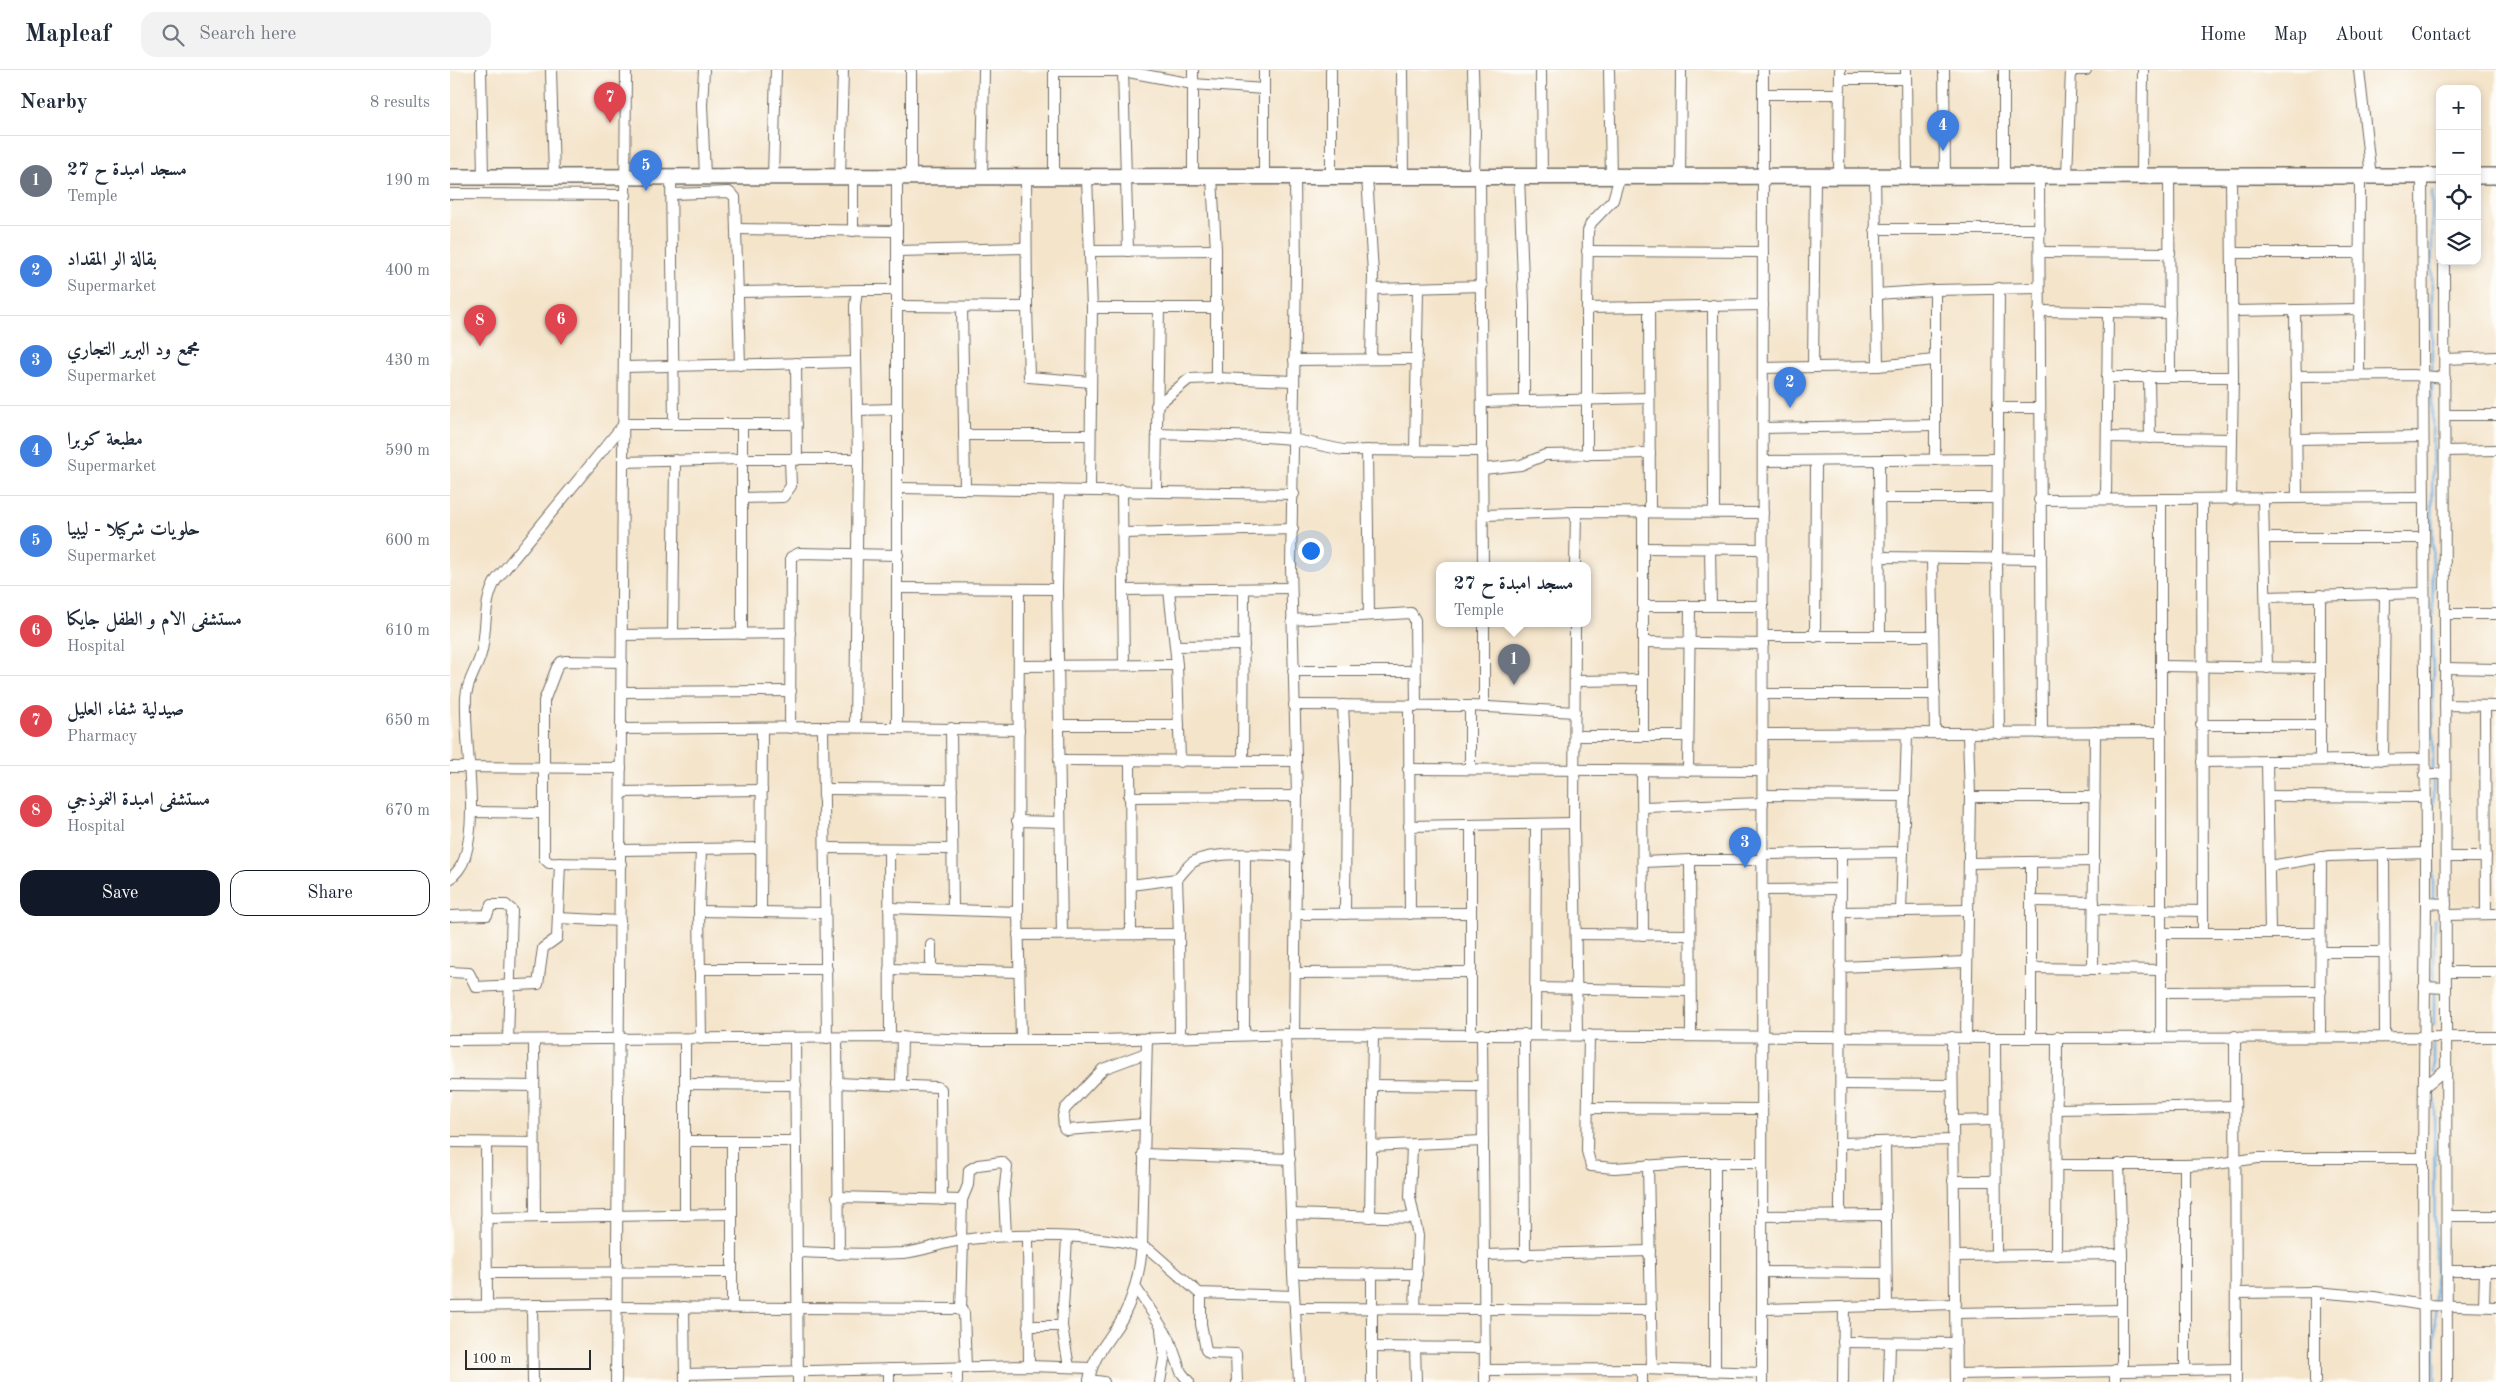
<!DOCTYPE html>
<html lang="en">
<head>
<meta charset="utf-8">
<style>
	body { margin:0; font-family:"Old Standard TT",Amiri,serif; background:#f2f2f3; color:#1f2937 }
	.controls { position:absolute; right:15px; top:15px; display:grid; overflow:hidden; border-radius:10px; box-shadow:0 2px 8px #0003 }
	.controls button { width:45px; height:45px; display:grid; place-items:center; padding:0; border:0; border-bottom:1px solid #e0e1e3; background:#fff; color:#1f2937; font:25px sans-serif }
	.scale { position:absolute; left:15px; bottom:12px; width:126px; box-sizing:border-box; padding-left:5px; border:2px solid #2b2b2b; border-top:0; font-size:14px; line-height:18px; white-space:nowrap; color:#2b2b2b; -webkit-text-stroke:4px #fdfcf7; paint-order:stroke }
	.you { position:absolute; left:860px; top:480px; width:18px; height:18px; margin:-12px; border:4px solid #fff; border-radius:50%; background:#1a73e8; box-shadow:0 0 0 8px #1a73e833 }
	.badge { display:grid; place-items:center; width:32px; height:32px; border-radius:50%; background:#111827; color:#fff; font-size:16px; font-weight:700 }
	.pin { position:absolute; translate:-50% -41px; filter:drop-shadow(0 1px 2px #0008) }
	.pin::after { content:''; position:absolute; top:26px; width:18px; height:15px; background:inherit; clip-path:polygon(0 0,100% 0,50% 100%) }
	.popup { position:absolute; left:986px; top:492px; width:155px; height:65px; box-sizing:border-box; display:grid; place-content:center; border-radius:10px; background:#fff; filter:drop-shadow(0 1px 4px #0005); font-size:16px; white-space:nowrap; color:#747a83 }
	.popup b { font-size:19px; color:#1f2937 }
	.popup::after { content:''; position:absolute; left:50%; top:100%; margin-left:-10px; border:10px solid transparent; border-top-color:#fff }
	.list { margin:0; padding:0; list-style:none }
	h2 { display:flex; justify-content:space-between; align-items:center; height:65px; margin:0; padding:0 20px; font-size:21px }
	h2 small { font-size:16px; font-weight:400; color:#747a83 }
	.list li { display:grid; grid-template-columns:32px 1fr auto; gap:15px; align-items:center; box-sizing:border-box; height:90px; padding:0 20px; border-top:1px solid #e0e1e3 }
	.list b { display:block; font-size:19px; white-space:nowrap }
	.list p { margin:0; font-size:16px; white-space:nowrap; color:#747a83 }
	.list em { font-size:16px; font-style:normal; color:#747a83 }
	.actions { display:flex; gap:10px; padding:15px 20px }
	.actions a { flex:1; padding:11px 0; border:1px solid #111827; border-radius:15px; text-align:center; font-size:18px; color:#111827 }
	.actions .main { background:#111827; color:#fff }
	.icon { flex:none; width:28px; height:28px; fill:none; stroke:currentColor; stroke-width:2; stroke-linecap:round; stroke-linejoin:round }
	.map { position:relative; flex:none; width:2046px; height:1312px; overflow:hidden }
	header { display:flex; align-items:center; gap:30px; box-sizing:border-box; height:70px; padding:0 25px; background:#fff; border-bottom:1px solid #e0e1e3 }
	header strong { font-size:24px }
	nav { display:flex; gap:28px; margin-inline-start:auto; font-size:18px }
	.search { width:350px; height:45px; background:#f2f2f3; display:flex; align-items:center; gap:12px; box-sizing:border-box; padding:0 18px; border-radius:15px; color:#747a83; font-size:19px }
	main { display:flex }
	aside { flex:1; background:#fff }
	.map>svg:first-child { display:block }
	.lines { fill:none; stroke-linecap:round; stroke-linejoin:round }
	.stream { stroke:#6fb0e4; stroke-width:2.5 }
	.minor-casing { stroke:#716c63; stroke-width:12 }
	.highway-casing { stroke:#716c63; stroke-width:18 }
	.minor { stroke:#fff; stroke-width:10 }
	.highway { stroke:#fff; stroke-width:15 }
</style>
</head>
<body>
<header>
<strong>Mapleaf</strong>
<div class="search"><svg class="icon" aria-label="search" viewBox="0 0 24 24"><circle cx="10" cy="10" r="6"/><path d="M15 15l6 6"/></svg>Search here</div>
<nav><a>Home</a><a>Map</a><a>About</a><a>Contact</a></nav>
</header>
<main>
<aside>
<h2>Nearby<small>8 results</small></h2>
<ul class="list">
<li><span class="badge" style="background:#6b7280">1</span><div><b>مسجد امبدة ح 27</b><p>Temple</p></div><em>190 m</em></li>
<li><span class="badge" style="background:#3f7fe0">2</span><div><b>بقالة الو المقداد</b><p>Supermarket</p></div><em>400 m</em></li>
<li><span class="badge" style="background:#3f7fe0">3</span><div><b>مجمع ود البرير التجاري</b><p>Supermarket</p></div><em>430 m</em></li>
<li><span class="badge" style="background:#3f7fe0">4</span><div><b>مطبعة كوبرا</b><p>Supermarket</p></div><em>590 m</em></li>
<li><span class="badge" style="background:#3f7fe0">5</span><div><b>حلويات شركيلا - ليبيا</b><p>Supermarket</p></div><em>600 m</em></li>
<li><span class="badge" style="background:#e0444e">6</span><div><b>مستشفى الام و الطفل جايكا</b><p>Hospital</p></div><em>610 m</em></li>
<li><span class="badge" style="background:#e0444e">7</span><div><b>صيدلية شفاء العليل</b><p>Pharmacy</p></div><em>650 m</em></li>
<li><span class="badge" style="background:#e0444e">8</span><div><b>مستشفى امبدة النموذجي</b><p>Hospital</p></div><em>670 m</em></li>
</ul>
<div class="actions"><a class="main">Save</a><a>Share</a></div>
</aside>
<div class="map">
<svg width="2046" height="1312" viewBox="0 0 2046 1312">
	<rect width="100%" height="100%" fill="#fdfcf7"/>
	<filter id="ink" filterUnits="userSpaceOnUse"><feTurbulence type="fractalNoise" baseFrequency=".02" numOctaves="2"/><feDisplacementMap in="SourceGraphic" scale="10" xChannelSelector="R" yChannelSelector="G"/><feConvolveMatrix kernelMatrix="1 2 1 2 8 2 1 2 1" color-interpolation-filters="sRGB"/></filter>
	<filter id="wash" filterUnits="userSpaceOnUse"><feTurbulence type="fractalNoise" baseFrequency=".0096" numOctaves="4" result="noise"/><feDisplacementMap in="SourceGraphic" scale="20" xChannelSelector="R" yChannelSelector="G"/><feGaussianBlur stdDeviation="1.12" result="paint"/><feColorMatrix in="noise" values="0 0 0 0 0 0 0 0 0 0 0 0 0 0 0 0 0 1.4 0 .05"/><feComposite in="paint" operator="in"/></filter>
	<g filter="url(#wash)">
		<rect width="100%" height="100%" fill="#f4e4ca"/>
		<g class="lines">
			<!-- stream -->
			<g class="stream">
				<path d="M1982,122V303"/>
				<path d="M1982,308L1983,700"/>
				<path d="M1983,706V830"/>
				<path d="M1984,849V915"/>
				<path d="M1984,920V956"/>
				<path d="M1984,975V1003"/>
				<path d="M1984,1014L1985,1233"/>
				<path d="M1985,1239V1312"/>
			</g>
		</g>
	</g>
	<g filter="url(#ink)">
		<g class="lines">
			<!-- minor casing -->
			<g class="minor-casing">
				<g id="minor">
					<path d="M31,0L33,107"/>
					<path d="M101,0L104,107"/>
					<path d="M254,0L252,35L255,106"/>
					<path d="M673,0L678,181"/>
					<path d="M952,0L953,106"/>
					<path d="M1023,0L1025,62L1024,106"/>
					<path d="M1091,0L1092,107"/>
					<path d="M1159,0L1161,107"/>
					<path d="M1456,0L1457,105"/>
					<path d="M1494,0L1495,105"/>
					<path d="M1554,0V105"/>
					<path d="M1621,0H1636"/>
					<path d="M1909,0L1921,107"/>
					<path d="M604,1H673L743,14L814,19"/>
					<path d="M1390,9H1456"/>
					<path d="M1313,24H1390"/>
					<path d="M1425,105L1428,296"/>
					<path d="M221,106L224,353"/>
					<path d="M323,106L326,0"/>
					<path d="M447,106V658"/>
					<path d="M814,106V0"/>
					<path d="M881,106V0"/>
					<path d="M917,106L923,203L921,289"/>
					<path d="M1030,106L1033,496"/>
					<path d="M1069,106L1074,235V331"/>
					<path d="M1389,106L1390,0"/>
					<path d="M1589,106L1592,663"/>
					<path d="M1617,106L1621,0"/>
					<path d="M1692,106L1693,0"/>
					<path d="M1972,106L1976,783"/>
					<path d="M390,107L393,0"/>
					<path d="M403,107V161"/>
					<path d="M461,107V0"/>
					<path d="M532,107L534,0"/>
					<path d="M576,107L577,237"/>
					<path d="M604,107V0"/>
					<path d="M743,107V0"/>
					<path d="M1230,107L1231,0"/>
					<path d="M1719,107L1720,306"/>
					<path d="M1781,107L1783,307L1781,430"/>
					<path d="M637,108L642,238L640,420"/>
					<path d="M0,124L176,125"/>
					<path d="M223,124L279,122L285,127L290,295"/>
					<path d="M286,159L447,161"/>
					<path d="M1425,159H1590"/>
					<path d="M447,181L575,178"/>
					<path d="M640,181L766,180"/>
					<path d="M1137,181L1313,182"/>
					<path d="M1590,182L1720,183"/>
					<path d="M1783,183H1909"/>
					<path d="M1994,191L1997,1312"/>
					<path d="M923,219L1032,216"/>
					<path d="M1485,220V390"/>
					<path d="M288,222L407,220"/>
					<path d="M1427,224L1485,220L1589,218"/>
					<path d="M1263,235L1264,442"/>
					<path d="M447,236L577,237L579,307L641,312"/>
					<path d="M512,237L515,419"/>
					<path d="M642,238H767"/>
					<path d="M1137,238L1138,161L1141,153L1163,130L1170,106"/>
					<path d="M1199,238L1200,442"/>
					<path d="M1845,240L1847,428"/>
					<path d="M1589,241L1720,243"/>
					<path d="M1783,241L1908,239"/>
					<path d="M1995,289L2046,287"/>
					<path d="M844,290L965,289"/>
					<path d="M346,293L347,390"/>
					<path d="M174,297L406,292"/>
					<path d="M1363,297L1365,106"/>
					<path d="M1313,298L1428,296L1484,290"/>
					<path d="M1909,305L1910,106"/>
					<path d="M1699,306L1700,368"/>
					<path d="M1846,306L1963,305L1995,308"/>
					<path d="M1657,307H1783"/>
					<path d="M766,308L843,311"/>
					<path d="M1033,332L1199,328"/>
					<path d="M706,336L739,309L766,308V180L762,107"/>
					<path d="M1547,338H1589"/>
					<path d="M407,340L448,339"/>
					<path d="M1995,345H2046"/>
					<path d="M292,354V564"/>
					<path d="M1313,358L1485,355"/>
					<path d="M706,364L816,367L842,369L893,380L1033,381"/>
					<path d="M514,365H640"/>
					<path d="M1657,367L1782,369"/>
					<path d="M1846,369L1973,367"/>
					<path d="M917,380L919,545"/>
					<path d="M965,381L968,219"/>
					<path d="M1995,381L2046,380"/>
					<path d="M1137,385V238L1313,235"/>
					<path d="M1313,391L1547,389"/>
					<path d="M1429,391L1430,566"/>
					<path d="M173,392L292,389H408"/>
					<path d="M1033,399L1071,395L1095,385L1200,383"/>
					<path d="M448,418L844,424"/>
					<path d="M609,420L607,519L612,864"/>
					<path d="M672,420L673,520L841,518"/>
					<path d="M706,420L709,237"/>
					<path d="M292,428L333,427L341,416L340,390"/>
					<path d="M1430,428H1547"/>
					<path d="M1656,429L1658,243"/>
					<path d="M1813,429L1817,598"/>
					<path d="M1589,430L1973,427"/>
					<path d="M1752,430L1753,863"/>
					<path d="M1193,442V665"/>
					<path d="M1033,445L1126,442L1313,443"/>
					<path d="M673,463L843,459"/>
					<path d="M1815,468H1973"/>
					<path d="M1193,478L1312,479"/>
					<path d="M1260,479L1261,536"/>
					<path d="M1430,487L1590,489"/>
					<path d="M1482,488L1485,663"/>
					<path d="M1125,496L1126,442"/>
					<path d="M448,518L607,519"/>
					<path d="M569,519L568,842L571,970"/>
					<path d="M673,520L674,595"/>
					<path d="M719,520L727,595L730,692"/>
					<path d="M1816,527L1973,523"/>
					<path d="M1193,536H1313"/>
					<path d="M1995,544H2046"/>
					<path d="M842,550L961,543L965,550L966,636"/>
					<path d="M1034,554V637"/>
					<path d="M1125,554L1124,753L1127,964"/>
					<path d="M223,564L225,390"/>
					<path d="M172,565L341,563"/>
					<path d="M1313,566H1483"/>
					<path d="M1365,567L1366,391"/>
					<path d="M1193,572L1313,574"/>
					<path d="M725,576L794,575"/>
					<path d="M569,596L727,595"/>
					<path d="M1711,596L1870,598"/>
					<path d="M1995,598L2046,599"/>
					<path d="M843,601H966"/>
					<path d="M1125,611L1193,610"/>
					<path d="M172,622L341,621"/>
					<path d="M1313,624H1485"/>
					<path d="M844,635L1020,636L1125,642"/>
					<path d="M893,635L896,696L895,844"/>
					<path d="M1995,635L2046,636"/>
					<path d="M959,636L960,844"/>
					<path d="M2035,636L2036,844"/>
					<path d="M610,655H729"/>
					<path d="M1751,655H1871"/>
					<path d="M373,657L377,968"/>
					<path d="M405,657L408,389L405,236L407,220H447"/>
					<path d="M340,658L341,487L349,483L448,485"/>
					<path d="M501,658L503,839"/>
					<path d="M171,659L373,657L569,660"/>
					<path d="M1314,664L1712,662"/>
					<path d="M1549,664L1547,489L1549,218"/>
					<path d="M1125,666H1237"/>
					<path d="M609,690L846,691"/>
					<path d="M1870,690V525"/>
					<path d="M1933,690L1935,525"/>
					<path d="M680,691L681,864"/>
					<path d="M793,691L794,520"/>
					<path d="M1817,691L1820,862"/>
					<path d="M1752,692L1974,689"/>
					<path d="M0,697L171,698"/>
					<path d="M958,699L1313,701"/>
					<path d="M1020,699V636"/>
					<path d="M1192,701L1193,865"/>
					<path d="M1238,701L1240,536"/>
					<path d="M1974,705L1995,703"/>
					<path d="M374,719L502,720"/>
					<path d="M171,722L312,720"/>
					<path d="M1313,725L1455,726"/>
					<path d="M1818,726L1974,727"/>
					<path d="M679,727L847,726"/>
					<path d="M1520,727H1645"/>
					<path d="M1193,737L1313,733"/>
					<path d="M21,742L94,743"/>
					<path d="M567,751L610,752"/>
					<path d="M959,756L1124,753"/>
					<path d="M375,778L502,779"/>
					<path d="M439,779L440,967"/>
					<path d="M171,780L311,778"/>
					<path d="M1312,784L1453,782"/>
					<path d="M1934,784L1935,967"/>
					<path d="M1996,787H2036"/>
					<path d="M1193,792L1240,790"/>
					<path d="M1519,793L1645,791"/>
					<path d="M171,794L99,793L94,788V631L107,597L111,592L116,591L172,592"/>
					<path d="M1820,796L1879,786L1976,783V833L1996,834"/>
					<path d="M0,809C7,802 12,797 15,787C29,740 14,677 16,627C17,611 27,599 31,584C38,558 32,534 46,510L174,354H347"/>
					<path d="M681,815L727,809"/>
					<path d="M1313,820L1391,819"/>
					<path d="M1581,831L1644,832"/>
					<path d="M439,838L568,842"/>
					<path d="M1644,839L1753,841"/>
					<path d="M311,840L312,658"/>
					<path d="M249,841L375,843"/>
					<path d="M1451,841L1457,664"/>
					<path d="M1392,842L1518,840"/>
					<path d="M846,844L1020,843"/>
					<path d="M1996,845L2046,844"/>
					<path d="M0,846L37,845L41,835H56L62,840L58,970"/>
					<path d="M108,848L170,851"/>
					<path d="M1712,863H1870"/>
					<path d="M729,864L727,809C732,804 737,796 743,792C764,780 821,785 847,786"/>
					<path d="M1126,864L1239,865"/>
					<path d="M568,865L729,864L730,966"/>
					<path d="M1871,882H1935"/>
					<path d="M1390,897L1516,892"/>
					<path d="M1581,898L1712,900"/>
					<path d="M1643,898L1645,662"/>
					<path d="M249,899H377"/>
					<path d="M439,899L569,902"/>
					<path d="M481,899V875"/>
					<path d="M0,902L19,903L26,917L88,914L93,878L107,868L110,793"/>
					<path d="M1996,902H2046"/>
					<path d="M845,903L1020,902"/>
					<path d="M1974,917L1996,918"/>
					<path d="M1085,918L1240,921"/>
					<path d="M1712,922L1871,921"/>
					<path d="M835,964L843,1203L849,1312"/>
					<path d="M844,964L847,726L841,496L846,202L845,106"/>
					<path d="M1021,964V756"/>
					<path d="M1032,964L1035,1312"/>
					<path d="M1074,964L1075,1186"/>
					<path d="M1085,964L1086,754"/>
					<path d="M1241,964L1240,790H1312"/>
					<path d="M794,965L795,785"/>
					<path d="M1139,965L1137,1081L1141,1096L1164,1098L1236,1093H1312"/>
					<path d="M1711,966V430"/>
					<path d="M1785,966L1786,1312"/>
					<path d="M1502,967L1506,1312"/>
					<path d="M1516,967L1520,727L1518,664"/>
					<path d="M1581,967V792"/>
					<path d="M1870,967L1871,787"/>
					<path d="M345,968L348,1312"/>
					<path d="M387,968L389,1184"/>
					<path d="M1545,968L1546,1186"/>
					<path d="M251,969L249,841L251,779"/>
					<path d="M0,970L440,967L527,970H651L844,964L1545,968L2046,967"/>
					<path d="M84,970L85,1147"/>
					<path d="M387,1013L487,1017L491,1019L492,1130"/>
					<path d="M236,1014L346,1015"/>
					<path d="M451,1014L452,967"/>
					<path d="M1391,1014L1502,1015"/>
					<path d="M0,1015L84,1016"/>
					<path d="M922,1015L1032,1016"/>
					<path d="M1975,1016L1995,1000"/>
					<path d="M1139,1038L1312,1039"/>
					<path d="M1607,1039L1785,1036"/>
					<path d="M1502,1051L1544,1050"/>
					<path d="M694,1054L617,1060L614,1058L613,1046L615,1039L653,999L696,983"/>
					<path d="M236,1071H346"/>
					<path d="M282,1071V1237"/>
					<path d="M0,1072L84,1073"/>
					<path d="M1435,1072L1437,1236"/>
					<path d="M36,1073L37,1235"/>
					<path d="M1390,1073L1503,1070"/>
					<path d="M921,1076L1033,1071"/>
					<path d="M962,1076L960,1127L968,1166L965,1238"/>
					<path d="M693,1084L840,1089"/>
					<path d="M1973,1088L1974,1312"/>
					<path d="M1265,1092V1300"/>
					<path d="M1669,1094L1672,1184V1300"/>
					<path d="M1198,1095L1202,1299"/>
					<path d="M1608,1095H1735L1767,1094L1808,1088H1973L1976,833"/>
					<path d="M1503,1111H1544"/>
					<path d="M387,1127L512,1130"/>
					<path d="M842,1144L964,1148"/>
					<path d="M235,1145V969"/>
					<path d="M1312,1146L1435,1145"/>
					<path d="M1390,1146L1391,784"/>
					<path d="M1997,1146H2046"/>
					<path d="M920,1147L923,964"/>
					<path d="M36,1148L282,1144"/>
					<path d="M578,1166L579,1296"/>
					<path d="M511,1170L512,1130L518,1115L519,1100L528,1095L552,1092L557,1097L554,1125L556,1166"/>
					<path d="M347,1182C382,1183 418,1185 453,1183C474,1181 493,1172 513,1170C553,1164 667,1162 701,1181L749,1223L844,1226"/>
					<path d="M1606,1184L1607,967"/>
					<path d="M1034,1185L1200,1181"/>
					<path d="M1505,1186L1672,1184"/>
					<path d="M1998,1201H2046"/>
					<path d="M1313,1202L1436,1203"/>
					<path d="M37,1203L282,1202"/>
					<path d="M843,1203L967,1204"/>
					<path d="M686,1218L719,1268L731,1302L739,1312"/>
					<path d="M1865,1222V1312"/>
					<path d="M1786,1223L1865,1222L1924,1227L1973,1235L2046,1237"/>
					<path d="M751,1224V1254L756,1280L759,1283L786,1284L787,1312"/>
					<path d="M82,1235L83,1312"/>
					<path d="M0,1236L167,1234"/>
					<path d="M2034,1236L2035,1201"/>
					<path d="M166,1237L508,1239L514,1243L516,1298"/>
					<path d="M234,1237L235,1312"/>
					<path d="M845,1238L1201,1240"/>
					<path d="M1312,1239L1506,1234"/>
					<path d="M511,1240L513,1169"/>
					<path d="M1506,1243L1672,1240"/>
					<path d="M578,1256H612L617,1168"/>
					<path d="M612,1256L619,1297"/>
					<path d="M1393,1272L1506,1273"/>
					<path d="M921,1277L1035,1278"/>
					<path d="M965,1277L966,1312"/>
					<path d="M507,1298V1312"/>
					<path d="M439,1299V1312"/>
					<path d="M1192,1299V1312"/>
					<path d="M1735,1299V1095"/>
					<path d="M1035,1300L1192,1299L1312,1303"/>
					<path d="M235,1304L579,1296L641,1298"/>
					<path d="M1506,1304L1786,1299"/>
					<path d="M639,1310L654,1312"/>
					<path d="M166,1312L176,0"/>
					<path d="M639,1312C641,1287 661,1268 673,1247C685,1224 690,1202 692,1176L697,968"/>
					<path d="M710,1312L714,1289L711,1259"/>
					<path d="M922,1312V1203"/>
					<path d="M1312,1312L1313,0"/>
					<path d="M1393,1312L1394,1237"/>
					<path d="M1439,1312L1440,1273"/>
					<path d="M1665,1312V1300"/>
				</g>
			</g>
			<!-- highway casing -->
			<g class="highway-casing">
				<g id="highway">
					<path d="M2027,106H2046"/>
					<path d="M0,107L1990,106"/>
				</g>
			</g>
			<!-- minor -->
			<use href="#minor" class="minor"/>
			<!-- highway -->
			<use href="#highway" class="highway"/>
		</g>
	</g>
</svg>
<div class="controls">
<button>+</button>
<button>−</button>
<button><svg class="icon" aria-label="locate" viewBox="0 0 24 24"><circle cx="12" cy="12" r="6"/><path d="M12 2v4M12 18v4M2 12h4M18 12h4"/></svg></button>
<button><svg class="icon" aria-label="layers" viewBox="0 0 24 24"><path d="M12 4l9 5-9 5-9-5zM3 14l9 5 9-5"/></svg></button>
</div>
<div class="scale">100 m</div>
<div class="you"></div>
<div class="pin badge" style="left:1064px;top:615px;background:#6b7280">1</div>
<div class="popup"><b>مسجد امبدة ح 27</b>Temple</div>
<div class="pin badge" style="left:1340px;top:338px;background:#3f7fe0">2</div>
<div class="pin badge" style="left:1295px;top:798px;background:#3f7fe0">3</div>
<div class="pin badge" style="left:1493px;top:81px;background:#3f7fe0">4</div>
<div class="pin badge" style="left:196px;top:121px;background:#3f7fe0">5</div>
<div class="pin badge" style="left:111px;top:275px;background:#e0444e">6</div>
<div class="pin badge" style="left:160px;top:53px;background:#e0444e">7</div>
<div class="pin badge" style="left:30px;top:276px;background:#e0444e">8</div>
</div>
</main>
</body>
</html>
